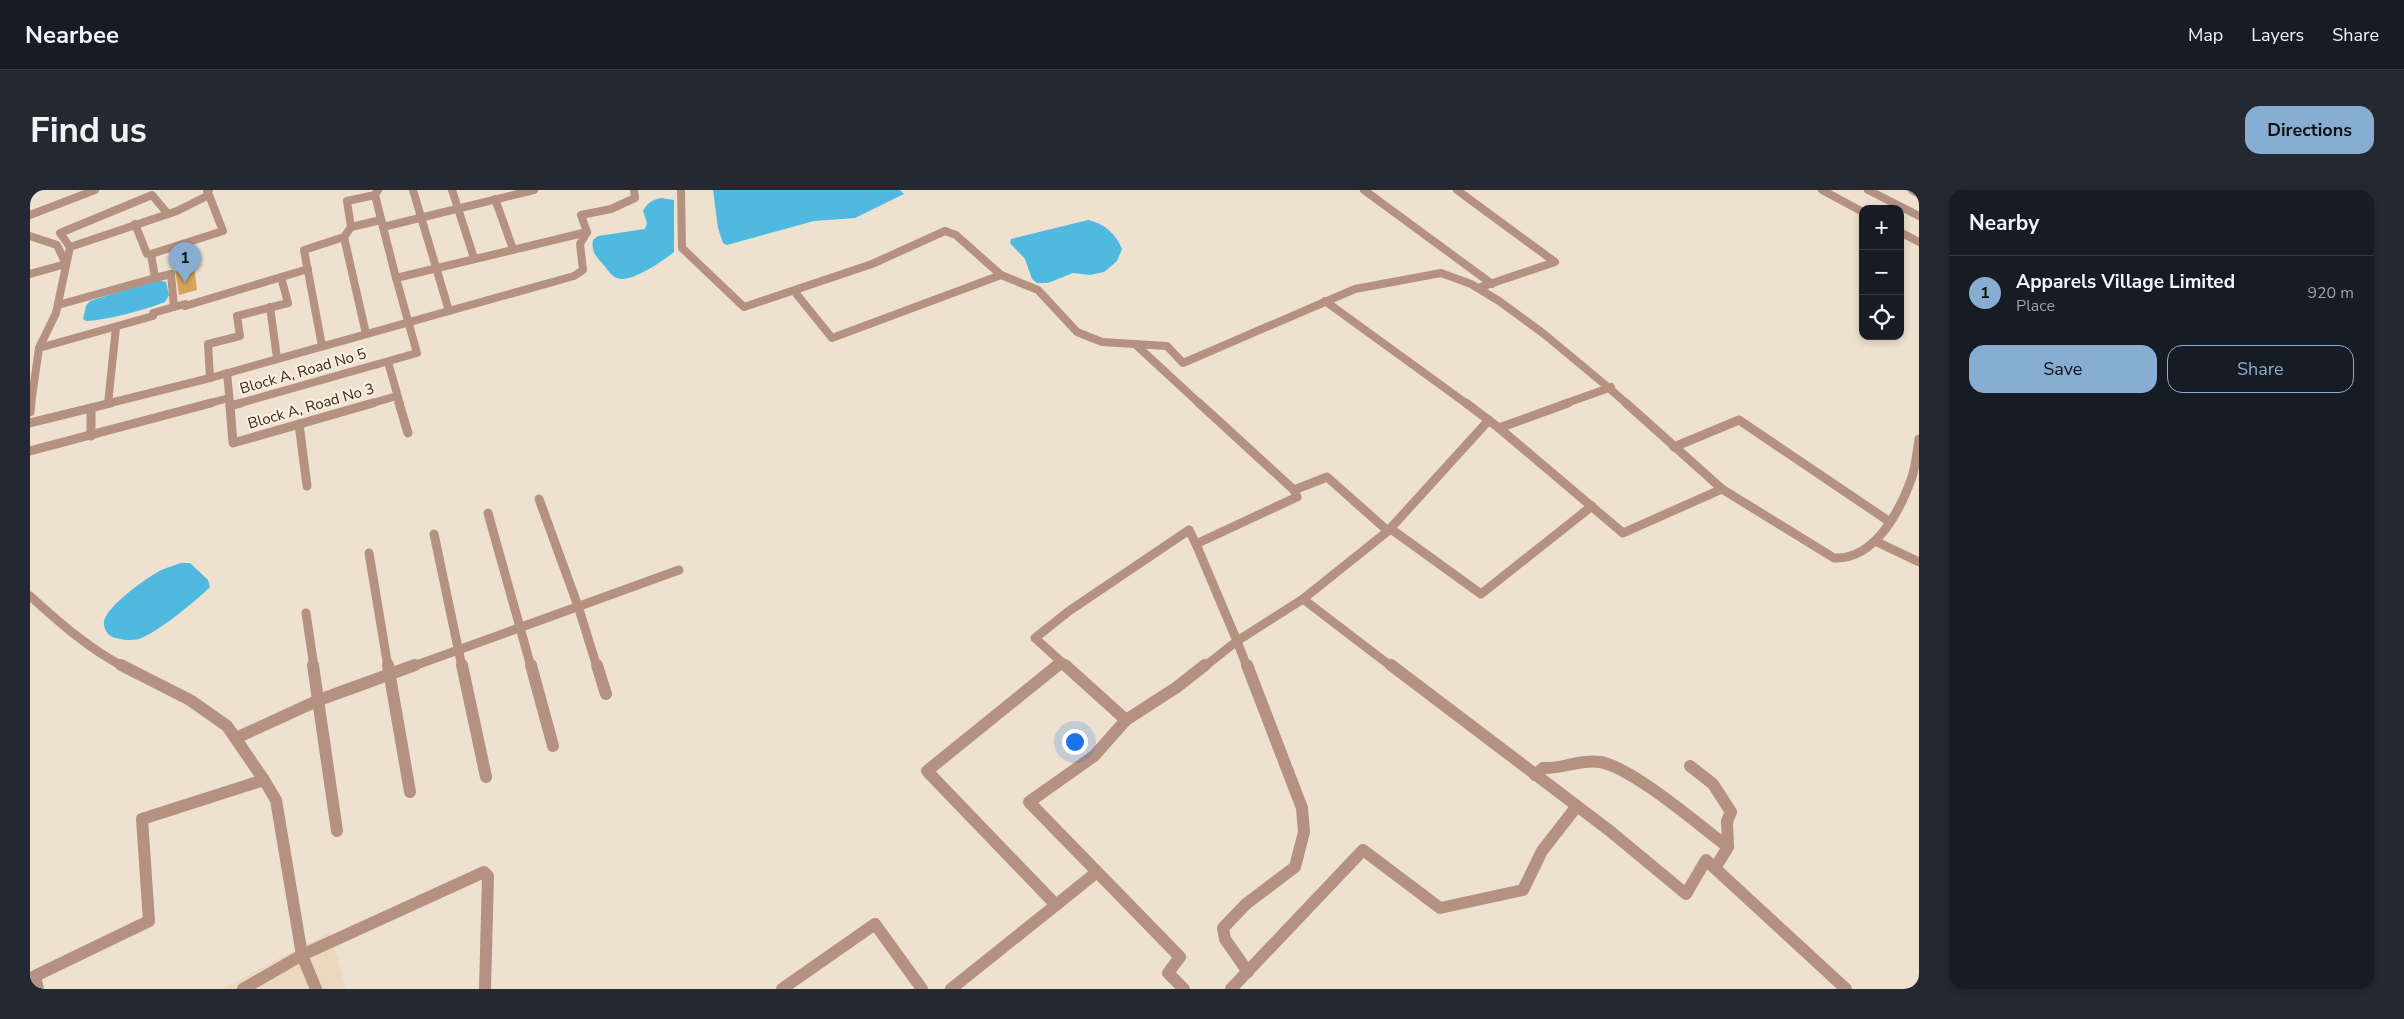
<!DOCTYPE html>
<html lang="en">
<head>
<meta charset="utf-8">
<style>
	body { margin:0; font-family:"Nunito Sans",sans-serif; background:#242831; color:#f1f3f6 }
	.controls { position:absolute; right:15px; top:15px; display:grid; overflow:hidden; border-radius:10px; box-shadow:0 2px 8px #0003 }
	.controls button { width:45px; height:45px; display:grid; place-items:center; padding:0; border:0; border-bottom:1px solid #363941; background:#171b24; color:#f1f3f6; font:25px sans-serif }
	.you { position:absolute; left:1044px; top:551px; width:18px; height:18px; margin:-12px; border:4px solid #fff; border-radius:50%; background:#1a73e8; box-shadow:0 0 0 8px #1a73e833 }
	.badge { display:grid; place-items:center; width:32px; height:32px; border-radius:50%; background:#87aed2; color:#111; font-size:16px; font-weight:700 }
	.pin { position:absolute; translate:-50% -41px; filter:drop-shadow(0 1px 2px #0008) }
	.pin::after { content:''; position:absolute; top:26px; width:18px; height:15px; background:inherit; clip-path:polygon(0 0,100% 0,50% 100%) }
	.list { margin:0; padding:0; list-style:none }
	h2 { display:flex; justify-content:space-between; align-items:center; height:65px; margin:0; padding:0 20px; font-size:21px }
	h2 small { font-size:16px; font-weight:400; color:#9ea1a6 }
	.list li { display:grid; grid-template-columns:32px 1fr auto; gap:15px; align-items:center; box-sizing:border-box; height:75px; padding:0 20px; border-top:1px solid #363941 }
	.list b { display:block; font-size:19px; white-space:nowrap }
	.list p { margin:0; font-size:16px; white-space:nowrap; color:#9ea1a6 }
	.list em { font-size:16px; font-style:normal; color:#9ea1a6 }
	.actions { display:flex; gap:10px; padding:15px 20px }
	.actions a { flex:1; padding:11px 0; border:1px solid #87aed2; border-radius:15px; text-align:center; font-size:18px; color:#87aed2 }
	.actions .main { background:#87aed2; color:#111 }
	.icon { flex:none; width:28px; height:28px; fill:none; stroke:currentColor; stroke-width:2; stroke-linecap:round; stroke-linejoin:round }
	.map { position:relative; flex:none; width:1889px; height:799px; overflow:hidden; border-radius:15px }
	header { display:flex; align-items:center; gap:30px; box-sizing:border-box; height:70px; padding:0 25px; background:#171b24; border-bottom:1px solid #363941 }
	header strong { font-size:24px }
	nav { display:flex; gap:28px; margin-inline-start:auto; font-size:18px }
	.intro { display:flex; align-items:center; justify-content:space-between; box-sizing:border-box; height:120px; padding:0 30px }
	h1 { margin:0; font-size:35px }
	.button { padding:12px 22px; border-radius:15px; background:#87aed2; color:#111; font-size:18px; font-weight:700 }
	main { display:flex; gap:30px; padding:0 30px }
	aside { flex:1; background:#171b24; border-radius:15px; box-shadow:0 2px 8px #0003 }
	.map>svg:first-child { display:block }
	.built { fill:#ebd8bf }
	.water { fill:#4fb9df }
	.building { fill:#d8a359 }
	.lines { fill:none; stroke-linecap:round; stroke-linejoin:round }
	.street-far2 { stroke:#b59181; stroke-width:8 }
	.street-far1 { stroke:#b59181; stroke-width:9 }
	.street { stroke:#b59181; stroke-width:12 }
	.labels { text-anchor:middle; stroke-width:4.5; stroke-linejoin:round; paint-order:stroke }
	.street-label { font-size:15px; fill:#312b25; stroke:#fceedc }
</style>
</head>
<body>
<header>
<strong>Nearbee</strong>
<nav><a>Map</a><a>Layers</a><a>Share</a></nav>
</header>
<div class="intro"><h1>Find us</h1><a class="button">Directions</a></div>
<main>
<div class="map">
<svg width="1889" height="799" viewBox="0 0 1889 799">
	<rect width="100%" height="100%" fill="#efe1cf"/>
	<!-- built -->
	<path class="built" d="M300,742L316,799H192Z"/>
	<!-- water -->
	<g class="water">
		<path d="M683,0H870L874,4L825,28L784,31L697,55L693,53L688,38Z"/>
		<path d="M631,8L644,10V62C633,71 605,90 591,89C583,89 578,80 573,74C566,67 561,61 563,50L568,46L615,39L617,33L613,21C617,13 622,10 631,8Z"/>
		<path d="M1058,30C1074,33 1086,44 1092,59L1087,71L1074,82L1060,85L1043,83L1018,93H1007L1002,89L995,69L980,53L981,49Z"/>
		<path d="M126,90L136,92L139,105L135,112C114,120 78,130 56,131L53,129L56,116L60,111Z"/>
		<path d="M151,373H160L178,390L180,397C166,411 127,443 109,449C101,451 93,450 86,448C80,447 75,442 74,435C71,420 114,390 126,383C134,378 143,376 151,373Z"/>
	</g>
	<!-- building -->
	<path class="building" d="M164,75L167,100L149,105L145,80Z"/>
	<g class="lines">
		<!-- street-far2 -->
		<g class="street-far2">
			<path d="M348,0L345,5L353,37"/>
			<path d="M383,0L419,121"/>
			<path d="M422,0L444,68"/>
			<path d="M504,0L353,37L366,88L557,42L551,25L581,19L605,8L604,0"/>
			<path d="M651,0L652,58L714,117L842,74L915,41L926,45L971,85L1008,100L1047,142L1072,152L1137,156L1153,173L1325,99L1411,83L1441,94L1469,111L1514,144L1579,198"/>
			<path d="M1334,0L1462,94"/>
			<path d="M1427,0L1525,72L1448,98"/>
			<path d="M1792,0L1833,22"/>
			<path d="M1838,0L1889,26"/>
			<path d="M1882,0L1889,4"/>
			<path d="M179,5L193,41L121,64L125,88L141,84L144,117L123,123V126L9,158L26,123L40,57L147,21Z"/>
			<path d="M179,5L177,1L179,0"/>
			<path d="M465,9L483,59"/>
			<path d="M0,25L65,0"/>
			<path d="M105,34L117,64H121"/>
			<path d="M321,37L351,30"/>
			<path d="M1870,42L1889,52"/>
			<path d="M0,46L27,55L36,74L0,84"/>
			<path d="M314,47L321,37L317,11L345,5"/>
			<path d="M40,57L30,43L122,5L138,24"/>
			<path d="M764,101L802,148L971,85"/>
			<path d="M1295,111L1437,214"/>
			<path d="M28,115L125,88"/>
			<path d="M144,117L155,114V116L278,79"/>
			<path d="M240,117L247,168"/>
			<path d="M1105,154L1170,214"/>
			<path d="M292,156L274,60L314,47L336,144"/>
			<path d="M358,172L370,214"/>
			<path d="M197,183L200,214"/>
			<path d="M180,188L178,154L210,146L207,126L258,113L251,87"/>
			<path d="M1579,198L1597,214"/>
			<path d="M1579,198L1581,197"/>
			<path d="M1,214L9,158"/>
			<path d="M76,214L180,188L544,86L553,80L550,54L557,42"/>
			<path d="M78,214L86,137"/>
			<path d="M176,214L199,208"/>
			<path d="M207,214L387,163L366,88"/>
			<path d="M339,214L367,206"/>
			<path d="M1534,214L1579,198"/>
		</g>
		<!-- street-far1 -->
		<g class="street-far1">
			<path d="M200,213V216L211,213"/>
			<path d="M369,213L378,243"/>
			<path d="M1169,213L1264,300L1267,307L1166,354L1207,451L1174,477"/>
			<path d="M1436,213L1469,238"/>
			<path d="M1538,213L1469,238L1593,343L1692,299L1596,213"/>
			<path d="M200,216L203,253L343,213"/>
			<path d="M61,218V246"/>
			<path d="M0,222L1,213"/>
			<path d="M0,233L81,213"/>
			<path d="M269,234L277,296"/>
			<path d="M1644,257L1709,230L1860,332"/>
			<path d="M0,261L181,213"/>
			<path d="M1692,299L1804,368C1845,370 1870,321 1882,287C1886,275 1887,262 1889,249"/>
			<path d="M509,309L548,416L567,477"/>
			<path d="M458,323L501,477"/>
			<path d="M1361,339L1451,404L1562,316"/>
			<path d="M1358,341L1459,230"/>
			<path d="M404,344L432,477"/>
			<path d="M1845,351L1889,372"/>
			<path d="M339,363L358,477"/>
			<path d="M0,406C30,433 58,458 94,477"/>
			<path d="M1273,409L1362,477"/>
			<path d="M276,423L284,477"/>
			<path d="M381,477L649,380"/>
			<path d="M1026,477L1032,472"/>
			<path d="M1037,477L1005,448L1039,421L1159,340L1166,354"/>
			<path d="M1217,477L1207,451L1273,409L1358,341L1297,287L1264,300"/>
		</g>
		<!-- street -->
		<g class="street">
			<path d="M283,475L307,641"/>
			<path d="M358,475L380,602"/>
			<path d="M432,475L456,587"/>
			<path d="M501,475L523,556"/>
			<path d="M567,475L576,504"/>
			<path d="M1028,475L897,581L1026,715L1067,682"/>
			<path d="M1035,475L1096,530"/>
			<path d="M1217,475L1272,618L1274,642L1265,677L1216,714L1193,738L1195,749L1218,782"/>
			<path d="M1361,475L1580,641L1656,704L1676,670L1816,799"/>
			<path d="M206,548L289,510L385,475"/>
			<path d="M1660,576L1683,594L1701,622L1697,631L1698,657"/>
			<path d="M1505,585L1513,578C1532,579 1551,569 1570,572C1602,577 1670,636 1698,657L1685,678"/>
			<path d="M8,799L5,786L119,731L112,629L234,590L197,536L160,510L91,475"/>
			<path d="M213,799L272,765L246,610L234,590"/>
			<path d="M286,799L272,765L454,682L458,686L455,799"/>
			<path d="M752,799L845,734L892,799"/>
			<path d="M921,799L1026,715"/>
			<path d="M1154,799L1138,783L1150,767L999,612L1064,566L1096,530L1147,497L1175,475"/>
			<path d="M1201,799L1333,660L1410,718L1493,700L1512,661L1547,616"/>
		</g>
	</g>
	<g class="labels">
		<!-- street labels -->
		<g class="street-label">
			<text transform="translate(273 181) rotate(-16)" y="5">Block A, Road No 5</text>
			<text transform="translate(281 216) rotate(-16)" y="5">Block A, Road No 3</text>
		</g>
	</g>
</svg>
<div class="controls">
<button>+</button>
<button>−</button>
<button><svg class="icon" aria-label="locate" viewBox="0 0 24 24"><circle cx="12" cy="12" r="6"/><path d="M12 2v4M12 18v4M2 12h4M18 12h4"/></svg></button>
</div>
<div class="you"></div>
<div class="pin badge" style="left:155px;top:93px">1</div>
</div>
<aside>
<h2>Nearby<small></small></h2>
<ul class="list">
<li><span class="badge">1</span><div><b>Apparels Village Limited</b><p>Place</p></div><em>920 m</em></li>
</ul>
<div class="actions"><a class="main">Save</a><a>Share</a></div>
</aside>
</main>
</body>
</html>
